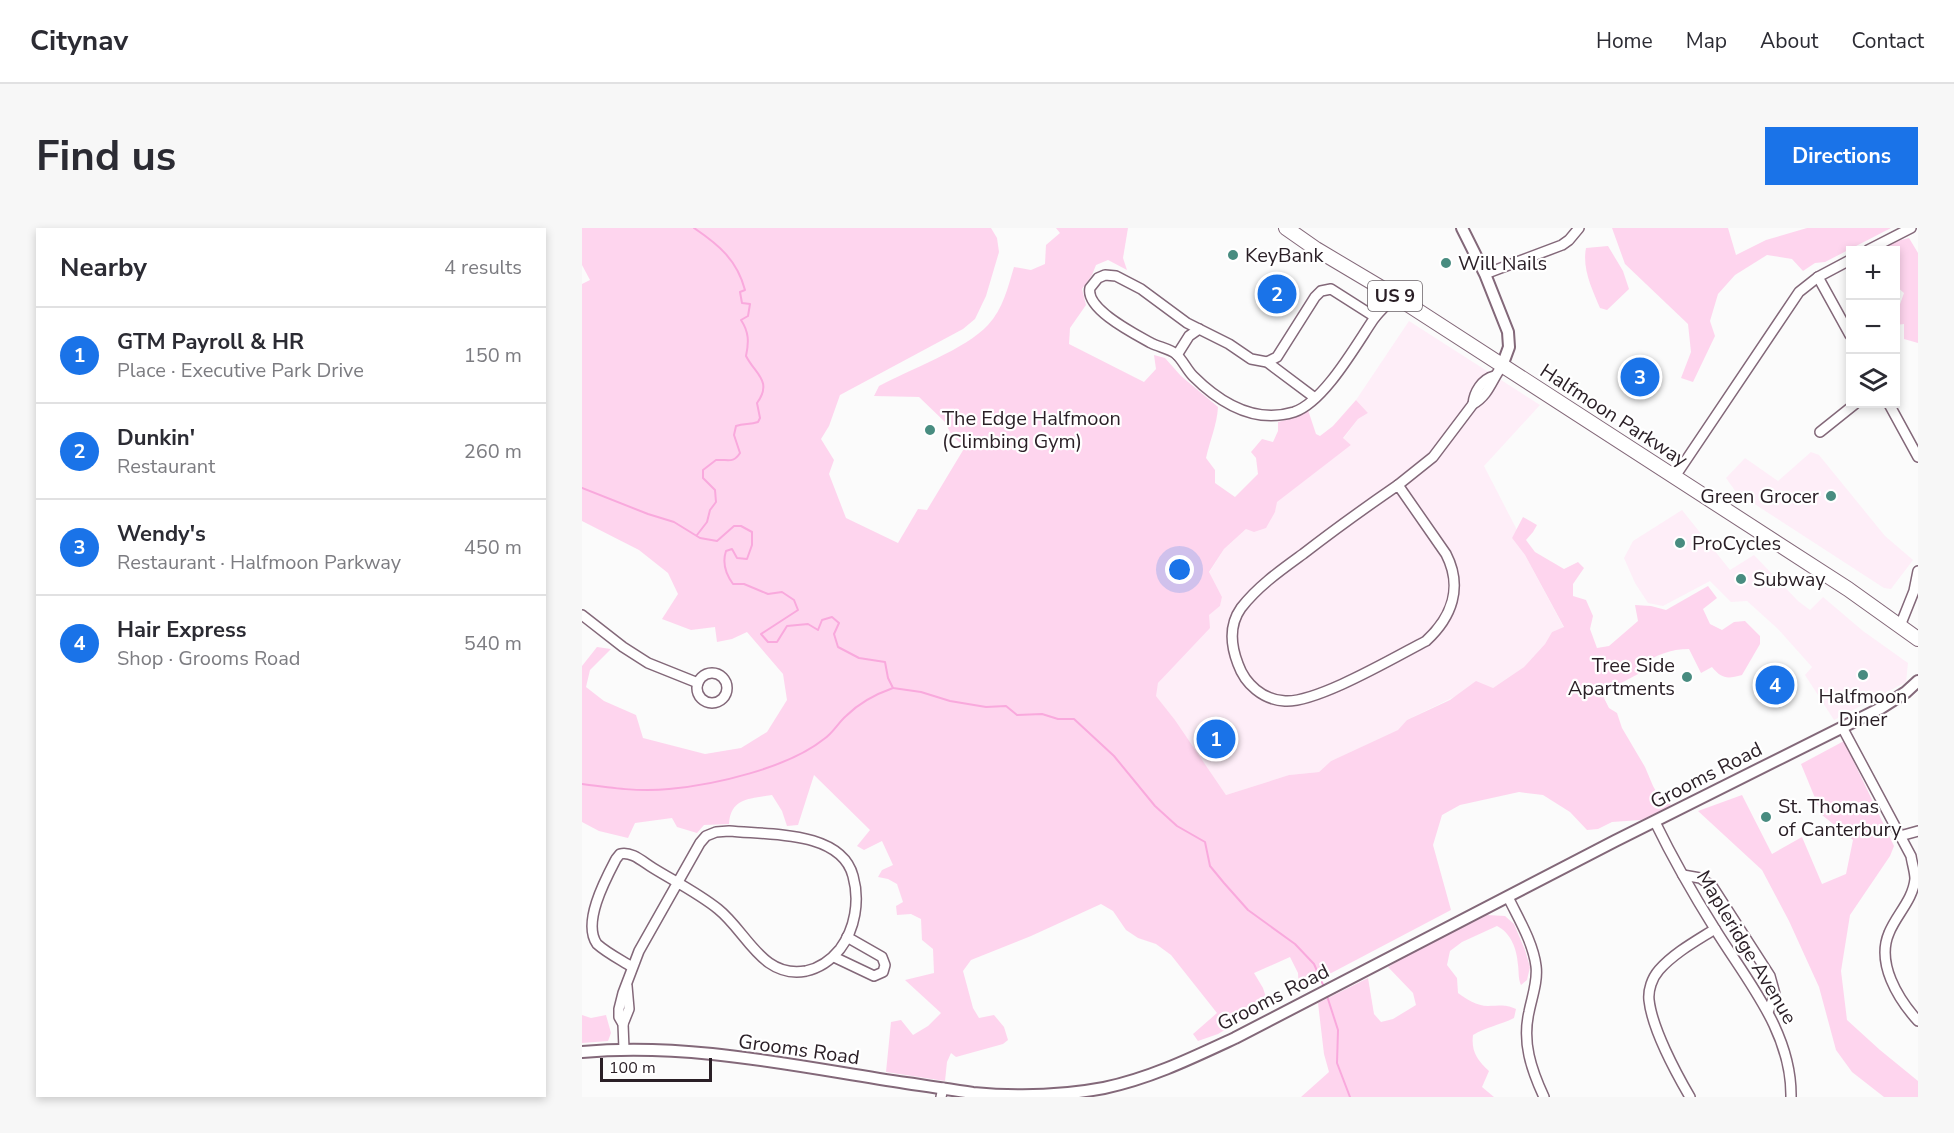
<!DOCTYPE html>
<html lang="en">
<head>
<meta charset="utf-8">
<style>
	body { margin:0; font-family:"Nunito Sans",sans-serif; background:#f7f7f7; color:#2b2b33 }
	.controls { position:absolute; right:18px; top:18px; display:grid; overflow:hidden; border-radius:0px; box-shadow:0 3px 9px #0003 }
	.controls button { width:54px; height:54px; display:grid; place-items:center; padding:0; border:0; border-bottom:2px solid #e1e1e2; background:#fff; color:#2b2b33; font:30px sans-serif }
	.scale { position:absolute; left:18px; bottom:15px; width:112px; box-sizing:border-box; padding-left:6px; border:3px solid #2a1f26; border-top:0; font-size:16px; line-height:21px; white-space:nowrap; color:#2a1f26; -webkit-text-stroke:4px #fff; paint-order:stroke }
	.you { position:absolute; left:598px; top:342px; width:21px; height:21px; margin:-15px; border:4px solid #fff; border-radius:50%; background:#1a73e8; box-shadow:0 0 0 9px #1a73e833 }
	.badge { display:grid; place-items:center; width:39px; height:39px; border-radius:50%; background:#1a73e8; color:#fff; font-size:20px; font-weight:700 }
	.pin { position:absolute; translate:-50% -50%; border:3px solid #fff; box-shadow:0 2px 6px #0006 }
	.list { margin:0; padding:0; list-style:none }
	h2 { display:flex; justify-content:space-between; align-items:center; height:78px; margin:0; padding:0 24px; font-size:26px }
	h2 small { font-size:20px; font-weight:400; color:#7c7c81 }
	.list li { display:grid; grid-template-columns:39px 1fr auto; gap:18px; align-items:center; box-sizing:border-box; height:96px; padding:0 24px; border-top:2px solid #e1e1e2 }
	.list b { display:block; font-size:22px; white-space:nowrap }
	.list p { margin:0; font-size:20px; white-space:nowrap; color:#7c7c81 }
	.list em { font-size:20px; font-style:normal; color:#7c7c81 }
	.icon { flex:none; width:33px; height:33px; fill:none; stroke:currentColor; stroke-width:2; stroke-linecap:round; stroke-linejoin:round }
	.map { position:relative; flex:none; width:1336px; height:869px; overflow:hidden; border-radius:0px }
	header { display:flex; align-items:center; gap:36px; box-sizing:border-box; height:84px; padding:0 30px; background:#fff; border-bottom:2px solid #e1e1e2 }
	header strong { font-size:28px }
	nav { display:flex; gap:33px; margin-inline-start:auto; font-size:21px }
	.intro { display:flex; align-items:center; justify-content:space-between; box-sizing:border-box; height:144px; padding:0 36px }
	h1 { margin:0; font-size:42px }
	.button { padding:15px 27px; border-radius:0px; background:#1a73e8; color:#fff; font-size:21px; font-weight:700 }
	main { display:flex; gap:36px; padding:0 36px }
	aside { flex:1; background:#fff; border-radius:0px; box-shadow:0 3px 9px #0003 }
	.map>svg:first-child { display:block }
	.built { fill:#feeef8 }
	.green { fill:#fed5ee }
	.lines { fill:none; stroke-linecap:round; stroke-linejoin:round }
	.stream { stroke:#f9a9dd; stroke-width:2 }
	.minor-casing { stroke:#836879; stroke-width:12 }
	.tertiary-casing { stroke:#836879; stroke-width:14 }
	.primary-casing { stroke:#836879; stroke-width:16 }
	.minor { stroke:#fff; stroke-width:9 }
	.tertiary { stroke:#fff; stroke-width:10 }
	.primary { stroke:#fff; stroke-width:14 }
	.poi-dot { fill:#488c80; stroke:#fff; stroke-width:2 }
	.labels { text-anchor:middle; stroke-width:4.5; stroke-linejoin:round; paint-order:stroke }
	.shield { fill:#fff; stroke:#6a6267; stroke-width:1.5 }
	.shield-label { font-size:18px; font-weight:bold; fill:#2a1f26 }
	.poi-label { font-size:20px; fill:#2a1f26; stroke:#fff; text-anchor:start }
	.street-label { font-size:20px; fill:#2a1f26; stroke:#fff }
</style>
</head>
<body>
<header>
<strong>Citynav</strong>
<nav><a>Home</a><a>Map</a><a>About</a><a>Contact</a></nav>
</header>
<div class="intro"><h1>Find us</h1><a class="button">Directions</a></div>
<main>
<aside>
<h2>Nearby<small>4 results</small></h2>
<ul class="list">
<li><span class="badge">1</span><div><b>GTM Payroll &amp; HR</b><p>Place · Executive Park Drive</p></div><em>150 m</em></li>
<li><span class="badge">2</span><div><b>Dunkin'</b><p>Restaurant</p></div><em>260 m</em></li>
<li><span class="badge">3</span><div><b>Wendy's</b><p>Restaurant · Halfmoon Parkway</p></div><em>450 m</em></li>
<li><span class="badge">4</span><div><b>Hair Express</b><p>Shop · Grooms Road</p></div><em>540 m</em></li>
</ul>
</aside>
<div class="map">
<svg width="1336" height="869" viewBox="0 0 1336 869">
	<rect width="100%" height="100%" fill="#fbfbfb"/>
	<!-- built -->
	<g class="built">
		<path d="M827,93L958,177L902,238L935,302L930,310L943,327L982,400L970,404L963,416L942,439L911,460L880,465L825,492L817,502L749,533L737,544L707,547L644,567L593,492L573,467L576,455L595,433L626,387L638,378L640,369L627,345L642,321L664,301L693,284L694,274L769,217L761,211L776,191L786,185L774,172Z"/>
		<path d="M1229,224L1237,227L1303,308L1331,332L1309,361L1302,360L1154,264L1144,250L1163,230L1196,253Z"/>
		<path d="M1100,282L1148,342L1172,327L1216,373L1228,382L1241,369L1281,403L1326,435L1324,454L1252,492L1223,447L1230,439L1196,401L1165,373L1149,374L1128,353L1081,378L1066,375L1053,355L1042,330L1051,313Z"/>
	</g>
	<!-- green -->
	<g class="green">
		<path d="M0,0H409L415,10L417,24L404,68L393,91L381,101L258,167L247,198L239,211L252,232L247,246L264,290L316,315L336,281L345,282L383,219L370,208L363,194L337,169L292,168L297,158C327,142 384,121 406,97C421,81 426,59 432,39L449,42L463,36L464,17L478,5L474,0H546L541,30L545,42L526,32L514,37L510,47L500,61L504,77L488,100L487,116L562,154L574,141L572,127L583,130L599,148L636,179C635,197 628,212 624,230L633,242V255L653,269L676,246L674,230L669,224L680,211L691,214L696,203V194L711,190L726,182L734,206L738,208L751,198L774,172L786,185L776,191L761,210L769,217L695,274L693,284L684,300L672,304L664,301L642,321L627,344L640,369L638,378L627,387L628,400L576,455L574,468L593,492L644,567L707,547L737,544L749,533L816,502L825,492L868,472L894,453L911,460L942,439L963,416L970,404L982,399L943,327L930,310L941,289L955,297L951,304L944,312L953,324L982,341L996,334L1002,340L991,356V368L1004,372L1011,388L1008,401L1015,420L1027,418L1056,393L1053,377L1069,378L1084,382L1126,358L1135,370L1121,381L1128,396L1140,402L1152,394L1163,393L1178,408V416L1160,447C1145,451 1140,451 1130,439L1119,445L1107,421C1089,421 1073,427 1058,438V445L1024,463L1022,470L1027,480L1035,485L1040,500L1063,539L1071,558L1075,565L1089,575L1087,579L1059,592L1030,594L1016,601L1005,602L988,584L961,567L937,564L878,577L860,587L851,617L869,682L717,762L716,745L708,729L672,745L681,760L686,776L636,806L616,813L611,806L635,785L589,727L574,716L556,710L544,702L531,683L519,676L449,708L389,732L381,743L391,780L397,790L412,787L422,799L426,812L421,816L374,829L369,825L365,834L363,853L304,844L309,794L319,792L331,807L346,798L359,785L323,752L352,745L351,721L340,712L339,691L329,686L315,687L314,678L321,674L315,656L306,651L296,649L300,642L311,637L300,613L282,622L275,618L288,602L232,547L216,597L205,598L200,583L190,567C169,571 149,569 147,596L122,597L115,605L95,599L90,590L53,595L46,610L17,603L0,594V438L15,419L29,421L8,442L4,459L22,473L54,487L61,510L123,526L159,520L185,504L205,472L201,446L165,404L150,411L135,414L133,399L109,402L80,391L96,366L86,345L57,322L0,293V56L8,52L0,37Z"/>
		<path d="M1030,0H1146L1154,27L1184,12L1225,0H1309L1243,34L1233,35L1221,43L1210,31L1185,27L1153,47L1136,66L1128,93L1133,108L1111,154L1099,150L1109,124L1106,96L1043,36Z"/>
		<path d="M1327,10L1336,25V115L1322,111V96L1314,97V80L1317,79L1322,65L1314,58V22H1298L1315,13Z"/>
		<path d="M1026,18L1041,43L1047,61L1025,82L1018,80C1010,61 1000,41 1004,20Z"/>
		<path d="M1262,513L1312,618L1308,628L1268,687L1259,743L1265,792L1298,822L1336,853V869H1302L1270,844L1254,822L1237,759L1207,693L1180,642L1116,583L1160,567L1190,626L1220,609L1240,656L1264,646L1271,612L1240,587L1219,536Z"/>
		<path d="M905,687L923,688L932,696L943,722L948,739L945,752L939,757C936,750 937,744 936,737C935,721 929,705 915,698L880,714L868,723L865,737L875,750L876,765C884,771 895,778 906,778C919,778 922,776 934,781L932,790C918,797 904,799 891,807C889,823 895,832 907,843L900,859L912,869H719L747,844L742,826L736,775L786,750L792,786L799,794L811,791L834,777L831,765L806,739L831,724Z"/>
		<path d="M0,787L9,790L24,787L29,805L26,813L0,815Z"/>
	</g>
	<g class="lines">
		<!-- stream -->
		<g class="stream">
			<path d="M112,0C137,17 155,32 163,62L158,64L160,75L168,76L166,88L159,92C167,104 167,114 164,128C173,146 191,153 175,175L178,190L176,194C168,197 162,195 154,198L152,207L158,225C151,236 146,231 134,232L121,242V250L133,262L134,274L128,282L125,294L115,307"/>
			<path d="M0,260L66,286L92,294L118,310L135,313L152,298H159L170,304V317L165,331L155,330L150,321L144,323C140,335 143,345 151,356H162L186,366L200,364L212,372L216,382L179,406L186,414H195L205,398L226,396L236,402L240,392L250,389L257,395L252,406L256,419L277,430L303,434L306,450L311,460L339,464L368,473L404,479L424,478L435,487L460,486L476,491H492L532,528L573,578L595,598L623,614L628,638L642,655L666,682L713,716L732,736L742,759"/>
			<path d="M0,556C29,560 58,564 87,561C132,557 206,540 242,511C251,505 256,495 264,488C277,475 294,466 311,460"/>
			<path d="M745,768L756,802L755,835L768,869"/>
		</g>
		<!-- minor casing -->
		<g class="minor-casing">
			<g id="minor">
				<path d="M1286,22L1329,0"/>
				<path d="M903,46L980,17L987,12L997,0"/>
				<path d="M1236,49L1268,107"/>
				<path d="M595,127L607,108L617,101"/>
				<path d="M685,134L695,129L733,69L739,63L749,61L793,89"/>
				<path d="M733,170L685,134L669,131L647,116L605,95L559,61L534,48L523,47L516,50L508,60C503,81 553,106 569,115C577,119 588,121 594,126C600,131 605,142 611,148C638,175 673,196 712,184C742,174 774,117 791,92C797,83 806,76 813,68"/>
				<path d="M891,176C892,164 900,151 912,148"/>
				<path d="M1307,176L1336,229"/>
				<path d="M1238,204L1273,176"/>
				<path d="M1092,250L1217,64L1236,49L1268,32"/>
				<path d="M816,257L864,326C881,359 870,389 844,413C813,429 735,475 703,473C681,472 663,456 656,436C649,418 647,397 659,380C676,358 699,342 721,326C752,302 784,279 816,257Z"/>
				<path d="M816,257L851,229L891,176C907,167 910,151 920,138"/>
				<path d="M0,387L41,419L66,435L116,455"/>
				<path d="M1318,398L1332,363L1336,343"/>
				<circle cx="130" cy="460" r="15"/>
				<path d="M1260,499L1329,628C1330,635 1333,644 1333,651C1331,672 1314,687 1307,705C1294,735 1316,771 1336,793"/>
				<path d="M1073,594C1091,631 1111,666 1133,701C1165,753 1210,804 1209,869"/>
				<path d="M1318,608L1336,603"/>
				<path d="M1101,647L1118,650L1130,658L1188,748L1193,766L1186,784"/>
				<path d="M926,669C936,690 951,714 954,738C956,753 950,769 947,784C940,814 949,841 962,869"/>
				<path d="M252,729L292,748L301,744L303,737L300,729L265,709"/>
				<path d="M41,796L47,781L45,758"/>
				<path d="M42,821L41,796L37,789V781L41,765L57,723L118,615L124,608L134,604L147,603C185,607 259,602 271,648C278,673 273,701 258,721C249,732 238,740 224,743C180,751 165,704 136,681C116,665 92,653 71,640C61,634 50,623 38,626L34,631C23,652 0,695 15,716C25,725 39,732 50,739"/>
				<path d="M359,869L361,860"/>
				<path d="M1108,869C1094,845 1070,800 1067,772C1066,762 1070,750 1077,742C1092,725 1114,713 1133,701"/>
			</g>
		</g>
		<!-- tertiary casing -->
		<g class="tertiary-casing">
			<g id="tertiary">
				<path d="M880,0L903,46L926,104L927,119L920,138"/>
				<path d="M0,824C109,814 217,839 324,855C346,858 369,862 391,865C434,869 480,868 522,860C569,850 610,830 653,810L1033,613L1299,480L1324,464L1336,453"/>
			</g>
		</g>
		<!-- primary casing -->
		<g class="primary-casing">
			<path id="primary" d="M704,0L734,21L813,68L1266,361L1336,411"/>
		</g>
		<!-- minor -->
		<use href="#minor" class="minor"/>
		<!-- tertiary -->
		<use href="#tertiary" class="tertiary"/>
		<!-- primary -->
		<use href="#primary" class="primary"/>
	</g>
	<!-- markers -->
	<g class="poi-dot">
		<circle cx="651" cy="27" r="6"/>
		<circle cx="864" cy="35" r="6"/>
		<circle cx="348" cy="202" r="6"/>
		<circle cx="1249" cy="268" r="6"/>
		<circle cx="1098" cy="315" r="6"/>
		<circle cx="1159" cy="351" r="6"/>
		<circle cx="1281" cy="447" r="6"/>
		<circle cx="1105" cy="449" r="6"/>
		<circle cx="1184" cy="589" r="6"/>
	</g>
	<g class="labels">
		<!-- shield labels -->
		<rect class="shield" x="786" y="53" width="54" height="30" rx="4.5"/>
		<g class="shield-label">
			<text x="813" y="74">US 9</text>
		</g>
		<!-- poi labels -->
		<g class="poi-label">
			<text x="663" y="34">KeyBank</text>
			<text x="876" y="42">Will Nails</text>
			<text x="360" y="197">The Edge Halfmoon<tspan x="360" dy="23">(Climbing Gym)</tspan></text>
			<text x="1237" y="275" text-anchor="end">Green Grocer</text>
			<text x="1110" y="322">ProCycles</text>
			<text x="1171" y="358">Subway</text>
			<text x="1093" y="444" text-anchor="end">Tree Side<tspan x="1093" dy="23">Apartments</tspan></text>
			<text x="1281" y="475" text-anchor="middle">Halfmoon<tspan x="1281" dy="23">Diner</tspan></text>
			<text x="1196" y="585">St. Thomas<tspan x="1196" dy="23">of Canterbury</tspan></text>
		</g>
		<!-- street labels -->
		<g class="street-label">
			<text transform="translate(1032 187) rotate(33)" y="7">Halfmoon Parkway</text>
			<text transform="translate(1124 547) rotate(-27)" y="7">Grooms Road</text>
			<text transform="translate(1165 719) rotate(59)" y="7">Mapleridge Avenue</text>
			<text transform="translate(691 769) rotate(-27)" y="7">Grooms Road</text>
			<text transform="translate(217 821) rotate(8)" y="7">Grooms Road</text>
		</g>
	</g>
</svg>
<div class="controls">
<button>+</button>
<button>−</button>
<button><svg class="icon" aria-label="layers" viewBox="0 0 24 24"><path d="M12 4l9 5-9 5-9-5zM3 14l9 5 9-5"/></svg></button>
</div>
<div class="scale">100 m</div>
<div class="you"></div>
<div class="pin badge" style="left:634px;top:511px">1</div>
<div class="pin badge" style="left:695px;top:66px">2</div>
<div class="pin badge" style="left:1058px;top:149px">3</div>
<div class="pin badge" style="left:1193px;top:457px">4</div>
</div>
</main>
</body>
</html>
